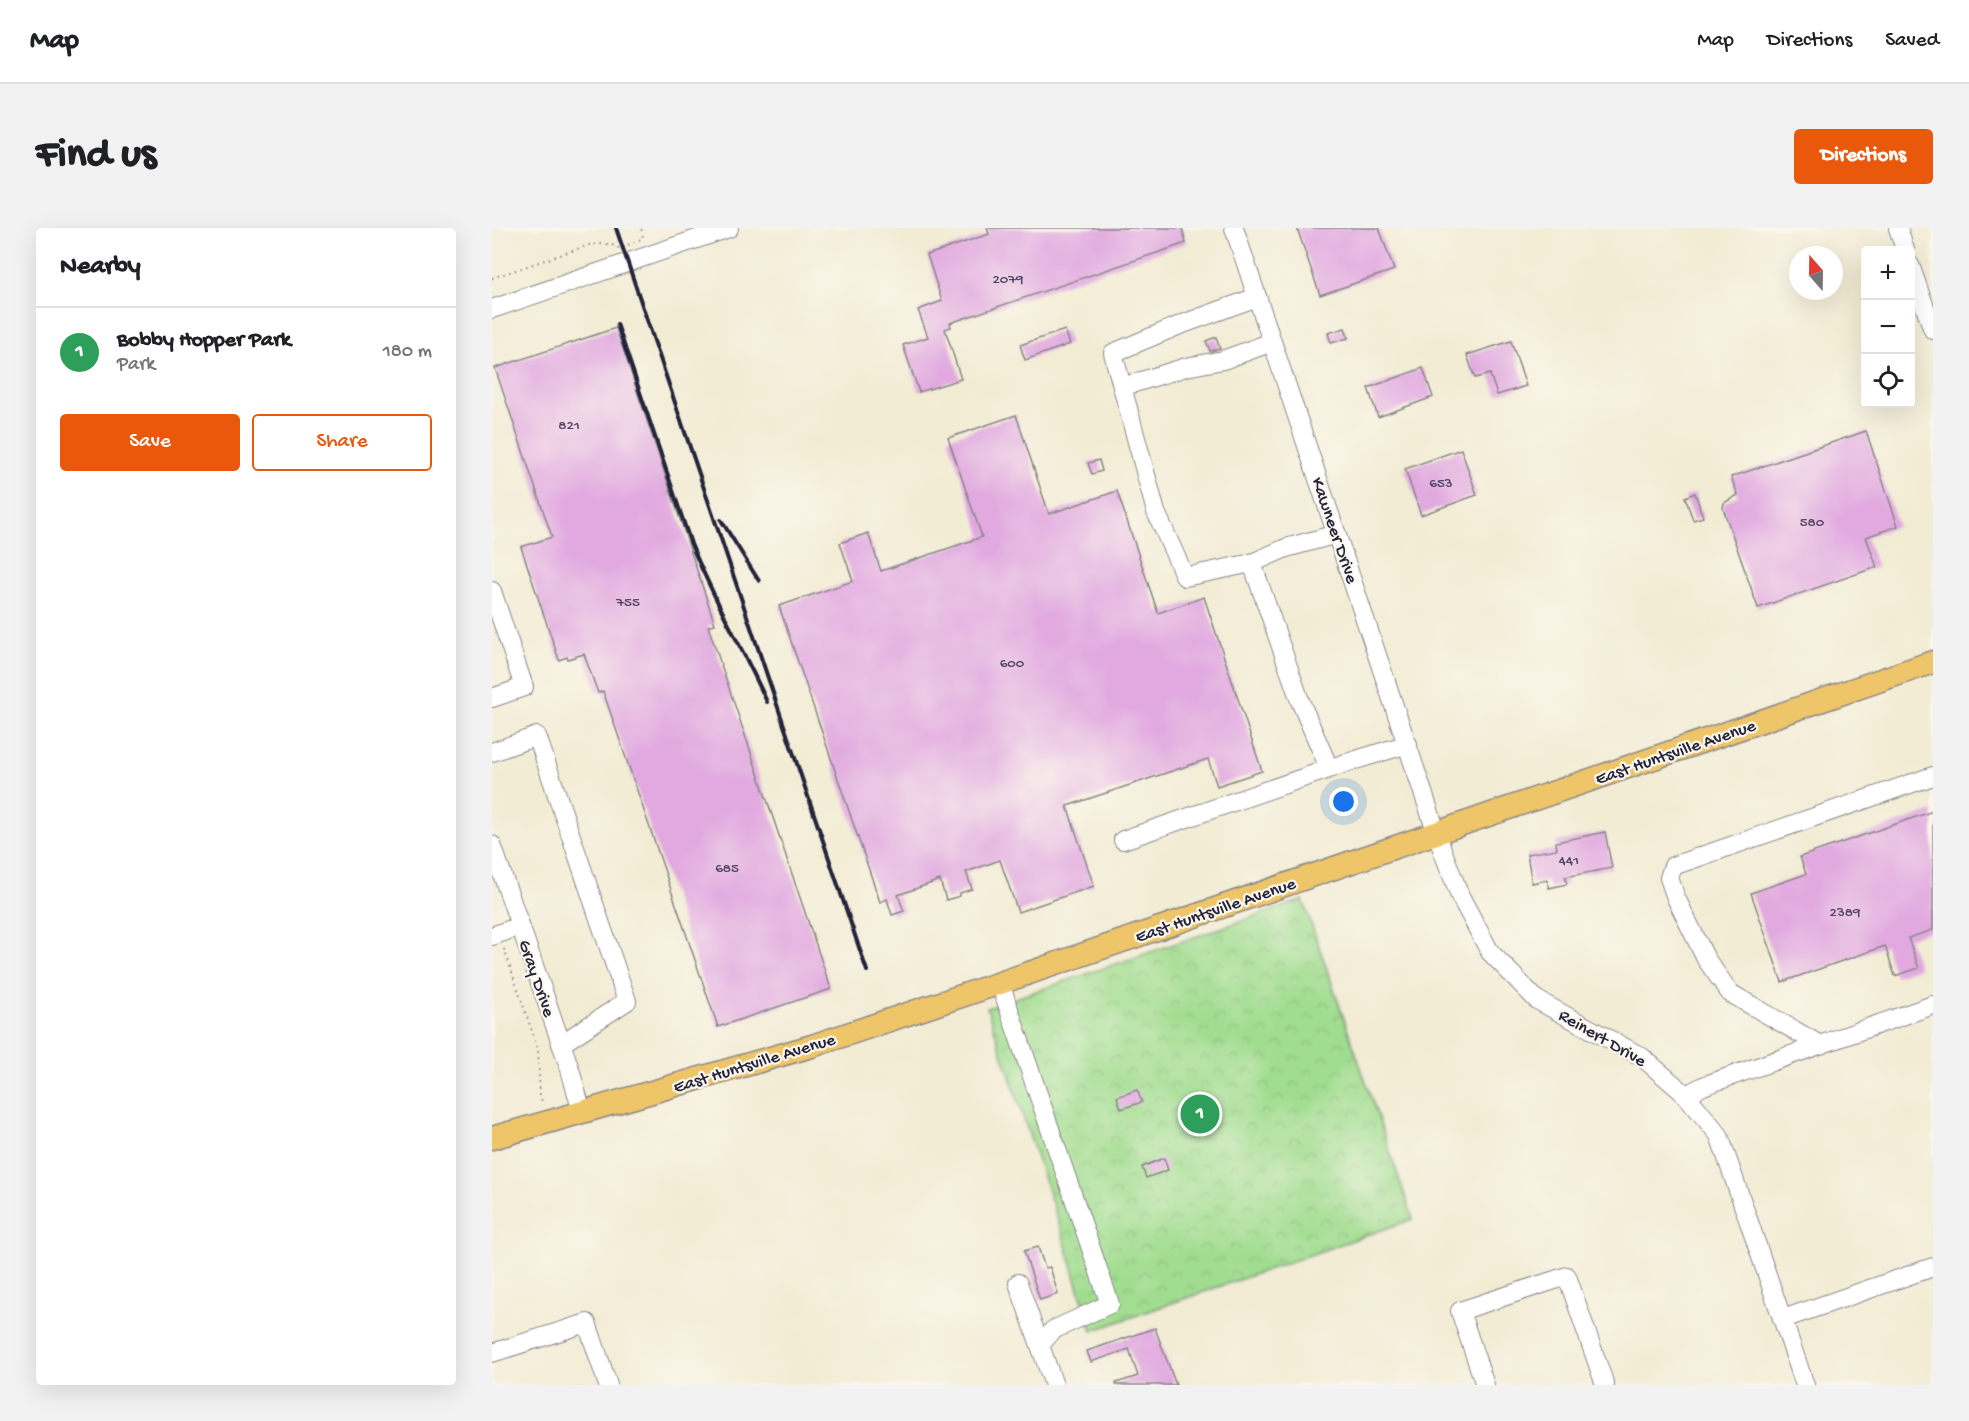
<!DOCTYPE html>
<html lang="en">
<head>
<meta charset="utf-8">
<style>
	body { margin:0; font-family:"Gochi Hand",sans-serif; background:#f2f2f2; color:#202124 }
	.controls { position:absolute; right:18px; top:18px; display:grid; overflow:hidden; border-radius:6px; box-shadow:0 6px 24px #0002 }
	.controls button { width:54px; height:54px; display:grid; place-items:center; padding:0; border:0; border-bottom:2px solid #e0e0e0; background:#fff; color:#202124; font:30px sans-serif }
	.compass { position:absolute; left:1297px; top:18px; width:54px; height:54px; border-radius:50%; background:#fff; box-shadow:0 6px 24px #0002; rotate:340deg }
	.you { position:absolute; left:852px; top:574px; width:21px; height:21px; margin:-15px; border:4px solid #fff; border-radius:50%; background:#1a73e8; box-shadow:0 0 0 9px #1a73e833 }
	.badge { display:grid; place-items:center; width:39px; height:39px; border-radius:50%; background:#ea580c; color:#fff; font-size:20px; font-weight:700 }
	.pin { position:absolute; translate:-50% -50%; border:3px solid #fff; box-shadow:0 2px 6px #0006 }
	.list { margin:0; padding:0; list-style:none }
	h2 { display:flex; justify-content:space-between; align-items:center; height:78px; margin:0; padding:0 24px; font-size:26px }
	h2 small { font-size:20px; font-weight:400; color:#757577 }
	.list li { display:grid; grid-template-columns:39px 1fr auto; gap:18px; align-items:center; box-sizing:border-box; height:90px; padding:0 24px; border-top:2px solid #e0e0e0 }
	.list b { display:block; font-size:22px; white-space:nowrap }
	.list p { margin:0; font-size:20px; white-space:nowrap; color:#757577 }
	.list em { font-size:20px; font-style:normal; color:#757577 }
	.actions { display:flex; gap:12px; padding:18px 24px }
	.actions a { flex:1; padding:14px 0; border:2px solid #ea580c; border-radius:6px; text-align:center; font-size:21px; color:#ea580c }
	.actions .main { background:#ea580c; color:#fff }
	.icon { flex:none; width:33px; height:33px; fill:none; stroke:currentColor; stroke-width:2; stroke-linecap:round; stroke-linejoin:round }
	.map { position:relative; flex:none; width:1441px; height:1157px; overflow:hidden; border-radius:6px }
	header { display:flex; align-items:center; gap:36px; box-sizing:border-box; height:84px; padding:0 30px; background:#fff; border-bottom:2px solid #e0e0e0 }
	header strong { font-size:28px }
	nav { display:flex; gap:33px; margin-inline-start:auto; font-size:21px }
	.intro { display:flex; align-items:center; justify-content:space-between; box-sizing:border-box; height:144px; padding:0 36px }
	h1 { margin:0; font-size:42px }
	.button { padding:15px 27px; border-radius:6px; background:#ea580c; color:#fff; font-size:21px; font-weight:700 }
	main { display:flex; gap:36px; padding:0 36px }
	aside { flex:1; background:#fff; border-radius:6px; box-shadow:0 6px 24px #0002 }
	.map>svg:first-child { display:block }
	.park { fill:url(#park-crowns); stroke:#628066; stroke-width:1.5 }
	.building { fill:#e1a9e0 }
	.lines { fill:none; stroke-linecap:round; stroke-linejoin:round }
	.minor-casing { stroke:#8a8788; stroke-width:20 }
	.major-casing { stroke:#8a8788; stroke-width:25 }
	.path { stroke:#8a8788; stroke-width:2; stroke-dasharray:1.5 4.5; stroke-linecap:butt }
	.minor { stroke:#fff; stroke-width:18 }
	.major { stroke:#eec569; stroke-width:22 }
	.rail { stroke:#22223b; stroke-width:4 }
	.labels { text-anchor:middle; stroke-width:4.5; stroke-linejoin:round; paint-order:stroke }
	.number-label { font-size:15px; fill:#524464 }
	.street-label { font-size:18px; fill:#22223b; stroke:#fbf7ec }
</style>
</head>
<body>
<header>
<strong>Map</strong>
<nav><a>Map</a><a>Directions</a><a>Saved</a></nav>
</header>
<div class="intro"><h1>Find us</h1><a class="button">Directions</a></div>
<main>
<aside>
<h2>Nearby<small></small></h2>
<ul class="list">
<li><span class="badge" style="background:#2e9e5b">1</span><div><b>Bobby Hopper Park</b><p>Park</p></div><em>180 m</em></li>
</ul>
<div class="actions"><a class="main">Save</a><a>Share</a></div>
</aside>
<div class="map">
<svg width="1441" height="1157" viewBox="0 0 1441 1157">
	<defs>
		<pattern id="park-crowns" width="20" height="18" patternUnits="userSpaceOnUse" patternTransform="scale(1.5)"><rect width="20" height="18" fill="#a1dd90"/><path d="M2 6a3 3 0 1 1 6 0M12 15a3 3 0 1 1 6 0" fill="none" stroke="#8abd7d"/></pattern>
	</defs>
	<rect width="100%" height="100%" fill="#fbf7ec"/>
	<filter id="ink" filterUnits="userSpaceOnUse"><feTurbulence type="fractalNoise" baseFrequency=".0167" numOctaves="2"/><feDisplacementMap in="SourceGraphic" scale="12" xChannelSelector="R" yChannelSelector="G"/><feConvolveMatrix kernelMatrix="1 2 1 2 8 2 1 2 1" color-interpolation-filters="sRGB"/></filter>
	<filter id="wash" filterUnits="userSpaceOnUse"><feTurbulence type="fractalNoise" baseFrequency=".008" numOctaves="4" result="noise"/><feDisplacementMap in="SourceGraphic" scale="24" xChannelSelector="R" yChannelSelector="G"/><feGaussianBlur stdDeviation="1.35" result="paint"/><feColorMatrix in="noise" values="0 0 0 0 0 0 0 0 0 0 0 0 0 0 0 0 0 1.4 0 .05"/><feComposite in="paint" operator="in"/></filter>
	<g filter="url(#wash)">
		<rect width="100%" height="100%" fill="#f2ecd4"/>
		<!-- park -->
		<path class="park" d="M811,672L921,991L600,1103L571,1008L495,780Z"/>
		<g id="blocks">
			<!-- building -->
			<g class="building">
				<path d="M495,0H690L694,15L458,95L459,99L453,101L469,151L427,164L411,117L436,109L426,82L450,73L435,27L497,6Z"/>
				<path d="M805,0H887L902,42L828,67Z"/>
				<path d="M124,100L223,396L216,398L339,761L226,799L111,463L106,465L92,426L76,431L75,429L67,432L29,319L60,309L3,140Z"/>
				<path d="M853,100L856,110L839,115L836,105Z"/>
				<path d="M573,102L578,116L533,132L528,117Z"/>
				<path d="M724,109L728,121L718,123L714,113Z"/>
				<path d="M1019,113L1034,158L1005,167L998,146L983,150L975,127Z"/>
				<path d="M931,140L941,169L886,189L876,160Z"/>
				<path d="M524,187L557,286L625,263L666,385L712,369L770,543L725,558L716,531L575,578L602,658L526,684L508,632L474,644L480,661L468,665V668L454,672L448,652L406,667L412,683L400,687L395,671L388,674L287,378L361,353L348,315L376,305L389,343L490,309L456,210Z"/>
				<path d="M1374,203L1406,298L1374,309L1385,339L1266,380L1231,280L1232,275L1246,267L1239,249Z"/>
				<path d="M969,221L985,267L929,287L913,241Z"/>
				<path d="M607,232L610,243L600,246L596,235Z"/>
				<path d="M1203,265L1211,289L1201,292L1193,269Z"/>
				<path d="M1441,583V702L1416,710L1427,740L1403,748L1393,718L1290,754L1259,665L1314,646L1308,629Z"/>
				<path d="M1113,604L1120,640L1073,649L1075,656L1057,660L1055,652L1040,655L1035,626L1065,621L1064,614Z"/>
				<path d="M645,862L650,874L629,881L625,869Z"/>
				<path d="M672,930L676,942L654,950L650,939Z"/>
				<path d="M546,1019L553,1040L558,1039L566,1066L548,1072L532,1023Z"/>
				<path d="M663,1100L684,1157H624V1155L646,1148L637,1121L599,1134L595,1123Z"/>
			</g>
		</g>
	</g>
	<g filter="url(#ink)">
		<use href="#blocks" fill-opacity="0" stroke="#8a8788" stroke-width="1.5"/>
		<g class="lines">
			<!-- minor casing -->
			<g class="minor-casing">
				<g id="minor">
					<path d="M742,0L951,624L968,668L998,724L1045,772L1150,829L1194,867L1227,907L1313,1157"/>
					<path d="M1406,0L1413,22"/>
					<path d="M1418,37L1441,102"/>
					<path d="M0,81L237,0"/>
					<path d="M630,159L694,139L731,132L780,114"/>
					<path d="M760,335L693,349L664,284L621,125L688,97L765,69"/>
					<path d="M0,363L32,459L0,470"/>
					<path d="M0,524L45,508L135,773L69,816"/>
					<path d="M837,540L808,473L760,335L794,320L845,306"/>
					<path d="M631,612L854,535L916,516"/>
					<path d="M0,617L77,838L90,884"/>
					<path d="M0,708L28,698"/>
					<path d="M508,755L618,1076L561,1102L548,1117"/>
					<path d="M1328,817L1238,765L1214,731L1184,670L1177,650L1181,638L1441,548"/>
					<path d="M1194,867L1211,858L1441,777"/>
					<path d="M526,1055L562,1157"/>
					<path d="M1291,1091L1441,1039"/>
					<path d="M0,1125L95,1095L116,1157"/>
					<path d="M993,1157L968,1083L1075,1048L1113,1157"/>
				</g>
			</g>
			<!-- major casing -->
			<g class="major-casing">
				<path id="major" d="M0,910L320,818L508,755L1441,434"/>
			</g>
			<!-- path -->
			<g class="path">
				<path d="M136,17L151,10L149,0"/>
				<path d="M0,50L100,16H118L127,20"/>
				<path d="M12,721L46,821L48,867L51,877"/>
			</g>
			<!-- minor -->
			<use href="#minor" class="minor"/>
			<!-- major -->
			<use href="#major" class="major"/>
			<!-- rail -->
			<g class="rail">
				<path d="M124,0L375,743"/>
				<path d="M125,96L199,316C221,370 251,421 275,474"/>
				<path d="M229,292L267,353"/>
			</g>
		</g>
	</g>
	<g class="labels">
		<!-- number labels -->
		<g class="number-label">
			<text x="516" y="55">2079</text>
			<text x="77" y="201">821</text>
			<text x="949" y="259">653</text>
			<text x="1320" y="298">580</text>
			<text x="136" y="378">755</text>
			<text x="520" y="439">600</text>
			<text x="1077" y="636">441</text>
			<text x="235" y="644">685</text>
			<text x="1353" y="688">2389</text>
		</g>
		<!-- street labels -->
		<g class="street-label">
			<text transform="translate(844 302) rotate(71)" y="6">Kawneer Drive</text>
			<text transform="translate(1183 523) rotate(-19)" y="6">East Huntsville Avenue</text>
			<text transform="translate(723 681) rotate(-19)" y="6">East Huntsville Avenue</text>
			<text transform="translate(46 750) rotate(71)" y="6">Gray Drive</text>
			<text transform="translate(1111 809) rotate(30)" y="6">Reinert Drive</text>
			<text transform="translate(262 834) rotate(-17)" y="6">East Huntsville Avenue</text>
		</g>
	</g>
</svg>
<div class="controls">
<button>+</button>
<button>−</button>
<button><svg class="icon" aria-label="locate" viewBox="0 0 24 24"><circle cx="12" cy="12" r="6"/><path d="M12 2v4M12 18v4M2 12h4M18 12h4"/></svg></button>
</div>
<svg class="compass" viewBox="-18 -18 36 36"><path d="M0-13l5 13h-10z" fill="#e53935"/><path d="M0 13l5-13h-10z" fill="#757577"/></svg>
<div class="you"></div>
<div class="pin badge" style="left:708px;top:886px;background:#2e9e5b">1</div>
</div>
</main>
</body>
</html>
